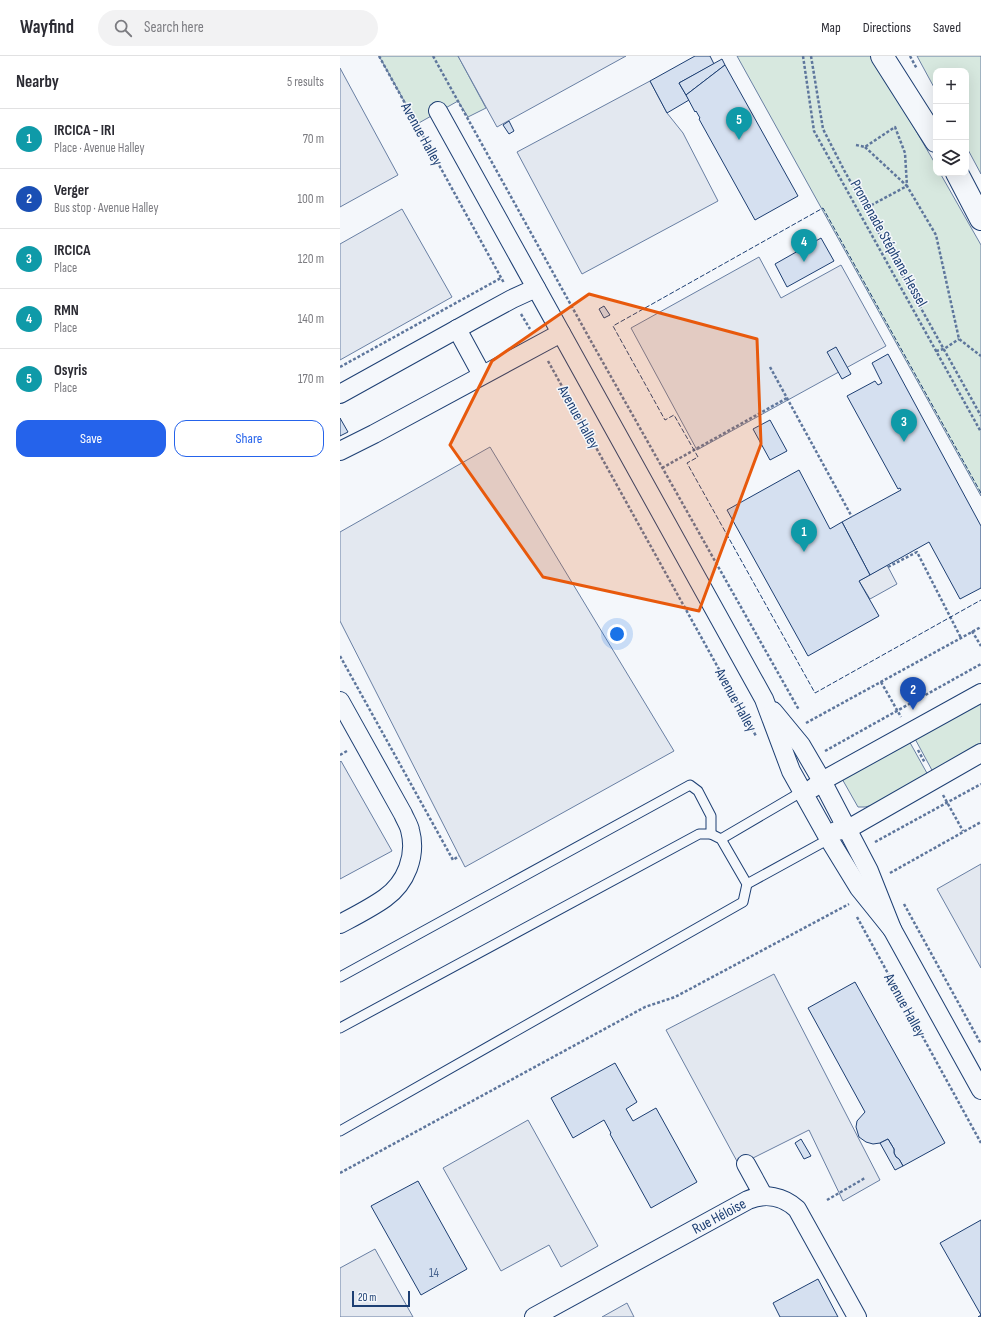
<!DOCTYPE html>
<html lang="en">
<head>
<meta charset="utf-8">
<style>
	body { margin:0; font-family:"Sofia Sans Condensed",sans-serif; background:#f2f2f3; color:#2b2b33 }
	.controls { position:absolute; right:12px; top:12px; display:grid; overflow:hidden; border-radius:8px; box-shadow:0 4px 16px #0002 }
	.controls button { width:36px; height:36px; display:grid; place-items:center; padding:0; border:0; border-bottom:1px solid #e1e1e2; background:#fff; color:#2b2b33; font:20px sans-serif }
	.scale { position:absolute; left:12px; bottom:10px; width:58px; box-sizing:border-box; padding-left:4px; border:2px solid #1d3f73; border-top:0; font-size:11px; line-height:14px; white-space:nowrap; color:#1d3f73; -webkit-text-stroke:3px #f4f7fb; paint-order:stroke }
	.you { position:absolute; left:277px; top:578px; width:14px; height:14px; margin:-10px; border:3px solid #fff; border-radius:50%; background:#1a73e8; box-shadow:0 0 0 6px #1a73e833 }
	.badge { display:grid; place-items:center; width:26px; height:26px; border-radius:50%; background:#2563eb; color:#fff; font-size:13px; font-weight:700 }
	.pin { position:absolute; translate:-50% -33px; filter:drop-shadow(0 1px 2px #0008) }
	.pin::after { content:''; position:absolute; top:21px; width:14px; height:12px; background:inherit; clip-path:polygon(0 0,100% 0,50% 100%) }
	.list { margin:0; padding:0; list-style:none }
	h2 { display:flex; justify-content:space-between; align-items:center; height:52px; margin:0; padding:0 16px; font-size:17px }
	h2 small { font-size:13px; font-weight:400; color:#7c7c81 }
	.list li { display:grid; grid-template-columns:26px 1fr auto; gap:12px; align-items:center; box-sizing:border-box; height:60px; padding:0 16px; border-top:1px solid #e1e1e2 }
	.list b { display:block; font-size:15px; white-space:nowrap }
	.list p { margin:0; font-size:13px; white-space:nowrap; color:#7c7c81 }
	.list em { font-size:13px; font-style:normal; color:#7c7c81 }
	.actions { display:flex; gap:8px; padding:12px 16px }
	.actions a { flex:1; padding:9px 0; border:1px solid #2563eb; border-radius:12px; text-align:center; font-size:14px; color:#2563eb }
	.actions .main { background:#2563eb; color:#fff }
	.icon { flex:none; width:22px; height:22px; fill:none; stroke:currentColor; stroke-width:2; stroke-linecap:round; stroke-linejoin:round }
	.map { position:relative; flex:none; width:641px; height:1261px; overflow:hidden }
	header { display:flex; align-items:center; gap:24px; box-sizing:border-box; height:56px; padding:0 20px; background:#fff; border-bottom:1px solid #e1e1e2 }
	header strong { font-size:19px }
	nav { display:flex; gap:22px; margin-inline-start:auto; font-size:14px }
	.search { width:280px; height:36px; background:#f2f2f3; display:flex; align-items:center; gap:10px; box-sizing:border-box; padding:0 14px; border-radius:22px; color:#7c7c81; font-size:15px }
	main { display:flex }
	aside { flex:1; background:#fff }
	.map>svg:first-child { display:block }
	.green { fill:#d7e8df; stroke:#687fa3 }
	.parking { fill:#e3e8f0; stroke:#687fa3 }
	.building { fill:#d5e0f0; stroke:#1d3f73 }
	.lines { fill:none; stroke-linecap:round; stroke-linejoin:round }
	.service-casing { stroke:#1d3f73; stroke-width:11 }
	.minor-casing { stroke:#1d3f73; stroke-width:20 }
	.secondary-casing { stroke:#1d3f73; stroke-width:24 }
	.path { stroke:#5e769c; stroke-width:2.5; stroke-dasharray:3 2; stroke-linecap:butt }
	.service { stroke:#f4f7fb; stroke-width:9 }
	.minor { stroke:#f4f7fb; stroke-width:18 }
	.secondary { stroke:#f4f7fb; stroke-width:22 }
	.fence { stroke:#1d3f73; stroke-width:1; stroke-dasharray:5 2; stroke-linecap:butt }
	.marked { fill:#e8590c; fill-opacity:0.2; stroke:#e8590c; stroke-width:3; stroke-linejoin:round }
	.labels { text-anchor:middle; stroke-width:3; stroke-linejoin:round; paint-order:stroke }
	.number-label { font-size:13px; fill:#4b6792 }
	.street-label { font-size:15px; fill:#1d3f73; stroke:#f4f7fb }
</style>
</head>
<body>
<header>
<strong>Wayfind</strong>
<div class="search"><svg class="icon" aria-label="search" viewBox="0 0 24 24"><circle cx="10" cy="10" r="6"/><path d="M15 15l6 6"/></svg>Search here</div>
<nav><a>Map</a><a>Directions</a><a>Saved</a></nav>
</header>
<main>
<aside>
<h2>Nearby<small>5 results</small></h2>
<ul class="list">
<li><span class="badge" style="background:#0f9aa8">1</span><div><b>IRCICA - IRI</b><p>Place · Avenue Halley</p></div><em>70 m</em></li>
<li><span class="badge" style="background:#1a4fb4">2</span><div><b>Verger</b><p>Bus stop · Avenue Halley</p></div><em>100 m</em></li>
<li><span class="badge" style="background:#0f9aa8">3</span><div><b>IRCICA</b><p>Place</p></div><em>120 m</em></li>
<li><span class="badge" style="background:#0f9aa8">4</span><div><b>RMN</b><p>Place</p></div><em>140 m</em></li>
<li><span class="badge" style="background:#0f9aa8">5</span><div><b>Osyris</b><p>Place</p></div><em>170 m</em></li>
</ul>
<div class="actions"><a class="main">Save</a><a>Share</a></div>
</aside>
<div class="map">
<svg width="641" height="1261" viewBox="0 0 641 1261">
	<rect width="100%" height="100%" fill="#f4f7fb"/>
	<!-- green -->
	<g class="green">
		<path d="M39,0H118L146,52L128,61L118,45L77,68Z"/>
		<path d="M397,0H532L596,109V117H600L641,189V440Z"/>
		<path d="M577,0H641V118L626,90V15H596V35Z"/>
		<path d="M641,644V690L593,716L574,681Z"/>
		<path d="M568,683L588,719L533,749L525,751H518L501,721Z"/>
	</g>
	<!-- parking -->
	<g class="parking">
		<path d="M118,0H286L157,71Z"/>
		<path d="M0,12L58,119L0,151Z"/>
		<path d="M310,25L327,57L343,77L378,145L242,218L177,96Z"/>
		<path d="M62,153L112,241L0,304V188Z"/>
		<path d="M419,201L441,242L501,209L546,290L357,394L291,272Z"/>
		<path d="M150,391L334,695L125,811L0,565V476Z"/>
		<path d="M547,509L557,528L530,543L519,525Z"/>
		<path d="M1,705L52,795L0,823V706Z"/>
		<path d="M641,808V912L597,833Z"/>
		<path d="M434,918L540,1124L503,1145L469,1074L399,1109L326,974Z"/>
		<path d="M188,1064L258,1190L221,1211L209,1189L161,1215L103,1112Z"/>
		<path d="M35,1193L73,1261H0V1212Z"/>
		<path d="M287,1247L294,1261H262Z"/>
	</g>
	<!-- building -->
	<g class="building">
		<path d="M355,0H370L374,8L339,27L349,44L327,57L310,25Z"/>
		<path d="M382,3L385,9L346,39L339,27Z"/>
		<path d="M385,9L458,140L415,164L359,63L360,62L356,55L355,56L346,39Z"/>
		<path d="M169,65L174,75L169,78L163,69Z"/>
		<path d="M481,182L494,205L447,231L435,208Z"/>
		<path d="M264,250L270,259L264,262L259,253Z"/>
		<path d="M496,291L511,318L502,323L487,296Z"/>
		<path d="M548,298L641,470V532L620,543L589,486L530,519L502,466L561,434L560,432L558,433L507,340L535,325L538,329L542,327L532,307Z"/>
		<path d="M0,362L8,376L0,380Z"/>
		<path d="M430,364L447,395L430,404L413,373Z"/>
		<path d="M459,414L490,473L502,466L530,519L519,525L539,560L468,600L387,454Z"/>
		<path d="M515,926L605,1087L563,1110L559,1103L556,1101L554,1097V1093L548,1083L540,1087L533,1088L526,1086L519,1081L516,1071L517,1065L525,1056L468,952Z"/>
		<path d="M275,1007L297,1046L286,1053L293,1065L316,1052L357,1126L311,1152L270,1078L271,1077L264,1064L233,1082L211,1042Z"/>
		<path d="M461,1083L471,1100L464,1103L455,1087Z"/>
		<path d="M548,1083L554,1093V1097L556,1101L559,1103L563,1110L555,1114L540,1087Z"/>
		<path d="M78,1125L127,1213L81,1239L31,1150Z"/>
		<path d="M641,1164V1261H638L641,1259L600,1187Z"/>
		<path d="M478,1223L498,1261H440L433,1247Z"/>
	</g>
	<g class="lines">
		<!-- service casing -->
		<g class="service-casing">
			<g id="service">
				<path d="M381,783L463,735"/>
				<path d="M407,828L489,783"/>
				<path d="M0,921L350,729L358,735L371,760V778"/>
				<path d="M0,972L359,778H371L381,783L407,828L403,846L0,1075"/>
			</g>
		</g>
		<!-- minor casing -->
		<g class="minor-casing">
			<g id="minor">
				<path d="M98,55L424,643L451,715L489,783L519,832L552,873"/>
				<path d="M117,273L142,319"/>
				<path d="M0,338L137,262L172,243L196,232"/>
				<path d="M0,395L34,378L221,277"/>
				<path d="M0,645L63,758C65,763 69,769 70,774C77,800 66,827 45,842C31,852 15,860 0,868"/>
				<path d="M433,655L461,689L482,725L529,815L552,873L641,1034"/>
				<path d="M473,732L482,725L641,637"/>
				<path d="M496,775L508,773L641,697"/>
				<path d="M406,1108L423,1139"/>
				<path d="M194,1261L408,1144C425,1137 443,1140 457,1153L517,1261"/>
			</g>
		</g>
		<!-- secondary casing -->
		<g class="secondary-casing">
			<g id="secondary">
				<path d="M542,0L596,85"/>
				<path d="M617,117L641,163"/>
			</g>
		</g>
		<!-- path -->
		<g class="path">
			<path d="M39,0L164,227"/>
			<path d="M93,0L252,287L459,654"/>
			<path d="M463,0L474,75L641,376"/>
			<path d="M471,0L483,73L504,114L641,360"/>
			<path d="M570,0L577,13"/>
			<path d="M516,89L525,91L555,71L565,97L567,130L596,179L619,283L641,300"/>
			<path d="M525,91L567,130L526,152"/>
			<path d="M181,258L190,273"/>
			<path d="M596,295L604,293L619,283"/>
			<path d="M208,305L416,680"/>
			<path d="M0,311L161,222"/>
			<path d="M430,311L512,461"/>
			<path d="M322,412L447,342"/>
			<path d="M548,511L577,496L621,582"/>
			<path d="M632,575L641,590"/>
			<path d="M0,600L113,804L119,800"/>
			<path d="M541,626L561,661"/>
			<path d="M466,667L641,571"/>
			<path d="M578,694L585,707"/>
			<path d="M485,695L641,608"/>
			<path d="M0,699L7,695"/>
			<path d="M603,739L623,775"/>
			<path d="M535,786L641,728"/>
			<path d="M550,817L641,766"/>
			<path d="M564,848L641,988"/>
			<path d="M517,861L641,1087"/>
			<path d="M0,1117L305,951L335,941L509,848"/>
			<path d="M487,1144L525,1122"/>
		</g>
		<!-- service -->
		<use href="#service" class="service"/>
		<!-- minor -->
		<use href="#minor" class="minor"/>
		<!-- secondary -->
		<use href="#secondary" class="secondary"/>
		<!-- fence -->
		<path class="fence" d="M641,437L483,152L273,270L325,364L334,359L358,401L347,407L475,637L641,544"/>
	</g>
	<!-- marked area -->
	<path class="marked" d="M249,238L417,283L421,388L359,555L203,521L110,389L152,305Z"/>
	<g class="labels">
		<!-- number labels -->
		<g class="number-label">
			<text x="94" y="1221">14</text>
		</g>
		<!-- street labels -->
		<g class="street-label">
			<text transform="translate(82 78) rotate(61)" y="5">Avenue Halley</text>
			<text transform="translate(549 187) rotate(61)" y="5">Promenade Stéphane Hessel</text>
			<text transform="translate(239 361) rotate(61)" y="5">Avenue Halley</text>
			<text transform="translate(396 644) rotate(61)" y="5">Avenue Halley</text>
			<text transform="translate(565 949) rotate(61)" y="5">Avenue Halley</text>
			<text transform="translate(379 1160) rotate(-28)" y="5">Rue Héloise</text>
		</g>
	</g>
</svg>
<div class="controls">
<button>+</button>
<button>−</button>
<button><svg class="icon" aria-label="layers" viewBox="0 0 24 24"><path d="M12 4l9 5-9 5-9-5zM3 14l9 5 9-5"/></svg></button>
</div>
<div class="scale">20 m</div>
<div class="you"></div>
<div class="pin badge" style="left:464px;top:496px;background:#0f9aa8">1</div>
<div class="pin badge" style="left:573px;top:654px;background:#1a4fb4">2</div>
<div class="pin badge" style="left:564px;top:386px;background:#0f9aa8">3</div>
<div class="pin badge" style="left:464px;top:206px;background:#0f9aa8">4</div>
<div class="pin badge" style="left:399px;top:84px;background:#0f9aa8">5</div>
</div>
</main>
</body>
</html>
